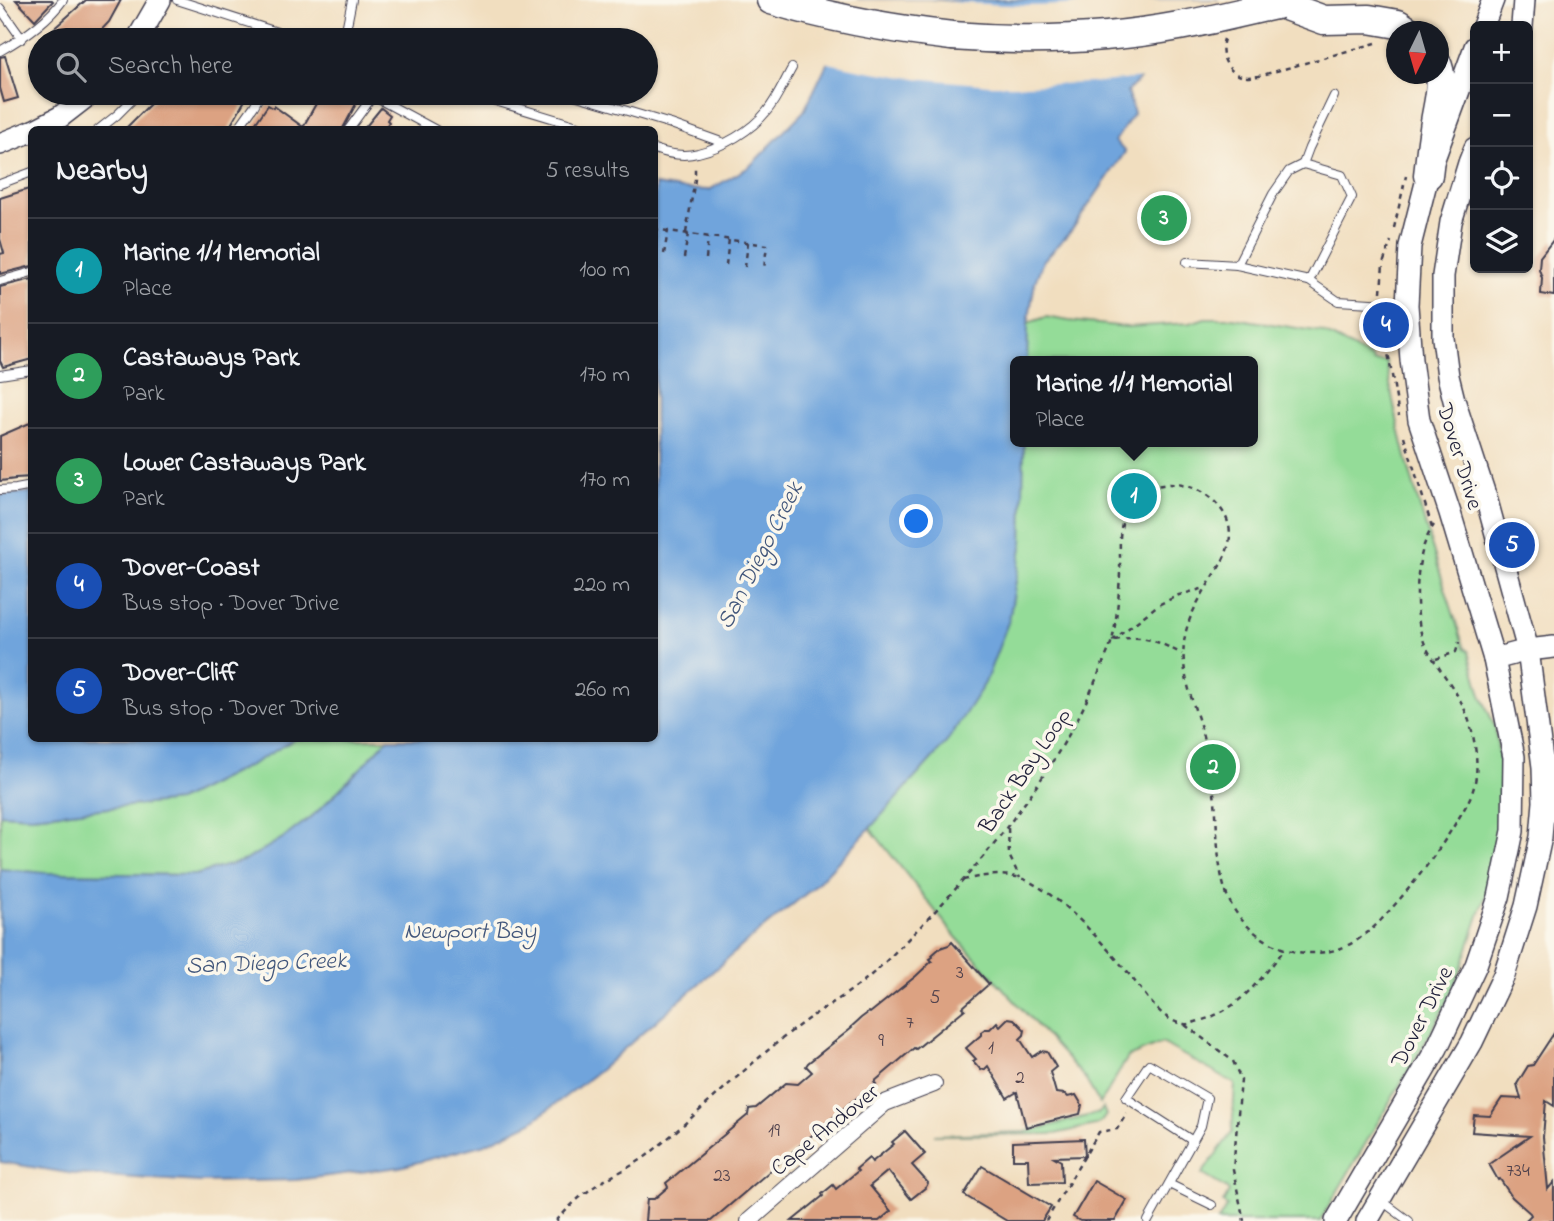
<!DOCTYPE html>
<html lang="en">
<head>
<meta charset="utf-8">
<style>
	body { margin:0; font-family:"Indie Flower",sans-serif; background:#242831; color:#f1f3f6 }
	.controls { position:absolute; right:21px; top:21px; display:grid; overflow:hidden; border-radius:10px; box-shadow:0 2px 5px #0004 }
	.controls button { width:63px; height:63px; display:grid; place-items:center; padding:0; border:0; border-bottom:2px solid #363941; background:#171b24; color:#f1f3f6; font:35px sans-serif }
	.compass { position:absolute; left:1386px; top:21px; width:63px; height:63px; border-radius:50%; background:#171b24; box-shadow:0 2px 5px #0004; rotate:185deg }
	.you { position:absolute; left:917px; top:522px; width:24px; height:24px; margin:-18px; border:5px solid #fff; border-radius:50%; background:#1a73e8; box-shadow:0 0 0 10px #1a73e833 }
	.badge { display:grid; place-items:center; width:46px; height:46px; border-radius:50%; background:#d93025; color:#fff; font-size:23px; font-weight:700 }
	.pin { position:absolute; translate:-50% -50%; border:4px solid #fff; box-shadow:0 2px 7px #0006 }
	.popup { position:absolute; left:1010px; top:356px; width:248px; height:91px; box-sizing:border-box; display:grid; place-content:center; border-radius:10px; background:#171b24; filter:drop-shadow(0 2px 5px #0005); font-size:23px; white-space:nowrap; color:#9ea1a6 }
	.popup b { font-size:26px; color:#f1f3f6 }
	.popup::after { content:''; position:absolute; left:50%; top:100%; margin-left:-14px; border:14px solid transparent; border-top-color:#171b24 }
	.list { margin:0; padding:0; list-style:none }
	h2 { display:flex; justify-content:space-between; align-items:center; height:91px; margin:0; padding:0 28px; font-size:30px }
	h2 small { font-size:23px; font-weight:400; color:#9ea1a6 }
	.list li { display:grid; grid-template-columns:46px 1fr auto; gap:21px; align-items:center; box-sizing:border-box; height:105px; padding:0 28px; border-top:2px solid #363941 }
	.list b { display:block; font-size:26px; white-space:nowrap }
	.list p { margin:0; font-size:23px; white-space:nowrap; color:#9ea1a6 }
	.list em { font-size:23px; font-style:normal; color:#9ea1a6 }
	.icon { flex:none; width:38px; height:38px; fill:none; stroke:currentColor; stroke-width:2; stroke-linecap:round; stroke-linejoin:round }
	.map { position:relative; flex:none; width:1554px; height:1221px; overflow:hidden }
	.search { position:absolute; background:#171b24; box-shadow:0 2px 5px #0004; left:28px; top:28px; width:630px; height:77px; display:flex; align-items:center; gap:18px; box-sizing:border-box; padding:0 24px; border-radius:38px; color:#9ea1a6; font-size:26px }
	.panel { position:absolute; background:#171b24; box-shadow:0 2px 5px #0004; left:28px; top:126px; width:630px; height:616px; border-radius:10px }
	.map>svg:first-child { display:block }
	.green { fill:#94dc98; stroke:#5b7f6a; stroke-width:2 }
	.water { fill:#70a4dc; stroke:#49638c; stroke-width:2 }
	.pier { fill:#f1debf }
	.building { fill:#dca282 }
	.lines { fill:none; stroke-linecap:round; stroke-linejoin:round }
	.service-casing { stroke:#413e4f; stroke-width:10 }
	.minor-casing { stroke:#413e4f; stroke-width:18 }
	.tertiary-casing { stroke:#413e4f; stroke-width:24 }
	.trunk-casing { stroke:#413e4f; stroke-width:31 }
	.path { stroke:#413e4f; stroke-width:2.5; stroke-dasharray:5 5; stroke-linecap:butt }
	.service { stroke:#fff; stroke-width:8 }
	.minor { stroke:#fff; stroke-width:16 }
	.tertiary { stroke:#fff; stroke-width:21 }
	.trunk { stroke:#fff; stroke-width:28 }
	.trunk-bridge-casing { stroke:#413e4f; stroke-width:31; stroke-linecap:butt }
	.trunk-bridge { stroke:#fff; stroke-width:28 }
	.labels { text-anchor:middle; stroke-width:7; stroke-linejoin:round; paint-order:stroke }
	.number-label { font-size:19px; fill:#50424d }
	.street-label { font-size:23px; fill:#22223b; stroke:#fbf7ec }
	.water-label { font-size:24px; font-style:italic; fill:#41567b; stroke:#fbf7ec }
</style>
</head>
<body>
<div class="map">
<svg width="1554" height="1221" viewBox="0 0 1554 1221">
	<rect width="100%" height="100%" fill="#fbf7ec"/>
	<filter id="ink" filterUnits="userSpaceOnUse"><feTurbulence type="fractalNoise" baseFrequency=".0143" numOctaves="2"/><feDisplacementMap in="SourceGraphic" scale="14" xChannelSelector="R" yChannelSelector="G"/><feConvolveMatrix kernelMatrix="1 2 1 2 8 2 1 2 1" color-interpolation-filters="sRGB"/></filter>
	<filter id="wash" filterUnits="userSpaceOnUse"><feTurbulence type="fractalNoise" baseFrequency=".00686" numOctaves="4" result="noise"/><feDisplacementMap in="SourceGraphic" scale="28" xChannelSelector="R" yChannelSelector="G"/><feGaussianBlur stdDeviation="1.57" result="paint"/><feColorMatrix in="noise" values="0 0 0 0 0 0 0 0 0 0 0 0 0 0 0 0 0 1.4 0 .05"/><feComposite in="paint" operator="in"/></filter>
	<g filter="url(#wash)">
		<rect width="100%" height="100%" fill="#f1debf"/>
		<!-- green -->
		<g class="green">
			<path d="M1046,317L1069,321L1127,327L1190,323L1205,318H1233L1322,332L1372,358L1373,362L1386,361C1401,459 1434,553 1464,647L1469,652L1481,695L1495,727L1502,777V801L1500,824L1497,850L1487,892L1460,972L1447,1002L1430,1034L1320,1221H1218L1227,1206L1223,1203L1229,1192L1227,1189L1202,1174L1232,1132L1235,1084L1162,1043L1128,1057L1100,1104L1084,1077L956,937L870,828L946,743L1009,620L1022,547L1024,442H1253V361H1027L1028,323Z"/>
			<path d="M295,739H388L363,766L316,813L286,836L246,860L196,875L47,873L0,869V814L31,816L178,801L252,764Z"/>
			<path d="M1103,1108L1106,1115L1101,1122L1095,1125L1055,1134L934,1135L1025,1132L1099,1113Z"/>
		</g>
		<!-- water -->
		<g class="water">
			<path d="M858,0H1217L1127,92L1134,113L1115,141L1125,152L1071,231L1043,261L1035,282L1028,323L1027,361H1015V442H1024L1022,547L1009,620L985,683L946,743L870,828L813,888L750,939L600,1070L532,1122L485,1144L400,1167L296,1180L199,1182L74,1174L0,1162V869L47,873L195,875L246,860L286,836L316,813L363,766L388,739L654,738L655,185L681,189L709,190L749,167L804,111Z"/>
			<path d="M31,492L32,738L295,739L252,764L178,801L31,816L0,814V495Z"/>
		</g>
		<!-- pier -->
		<path class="pier" d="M855,0H930L964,3L1029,6L1063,5L1118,0H1221L1145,78L1091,83L1025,85H989L904,77L861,70L824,62Z"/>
		<g id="blocks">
			<!-- building -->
			<g class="building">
				<path d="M16,0H52L53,1L35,20Z"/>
				<path d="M86,0H121L109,22L92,40H41Z"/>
				<path d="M5,56L18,98L4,102L0,88V57Z"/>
				<path d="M161,93H249L228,130H124Z"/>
				<path d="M322,93L334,99L337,93L356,104L342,130H251L268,105L273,108L274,106L303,127Z"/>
				<path d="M381,108L390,115L387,120L389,122L383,130H363Z"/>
				<path d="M32,188V266L0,274V254L4,253L0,239V198Z"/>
				<path d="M1554,239V296L1541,294L1542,278L1539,269L1540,257Z"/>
				<path d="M32,279V359L3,367L0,361V287Z"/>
				<path d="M32,422V477L15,478V479L0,481V436Z"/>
				<path d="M952,942L989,984L963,1007L965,1009L916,1049L914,1048L901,1059L874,1082L876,1084L850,1103L711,1221H645L647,1199H654L668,1187L666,1183L748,1115L749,1109L756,1108L786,1083L798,1084L812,1072L806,1066L808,1063L852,1028L851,1027L861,1018L869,1012L870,1013L916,976L932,961L930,959L933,957L932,955L940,948L949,945Z"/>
				<path d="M1008,1018L1014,1019L1025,1030L1024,1035L1020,1039L1032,1057L1041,1051L1047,1052L1056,1067L1050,1072L1056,1093L1065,1094L1068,1097L1076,1095L1082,1105L1080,1114L1026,1127L1017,1092L1007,1098L988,1066L984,1070L982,1069L981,1070L973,1061L976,1059L966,1048L981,1035V1032L985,1029H990L997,1022L1000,1026Z"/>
				<path d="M1554,1033V1106L1546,1101L1543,1137L1548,1189L1554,1182V1221H1525L1531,1215L1530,1213L1512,1197L1500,1179L1498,1180L1489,1164L1530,1136L1472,1132L1474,1115L1490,1116L1502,1098L1521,1099L1517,1084L1520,1079L1528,1066L1533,1065Z"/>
				<path d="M905,1131L925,1154L912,1165L928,1183L926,1187L911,1199L888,1171L870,1186L891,1211L879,1221H792L823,1196L822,1194L833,1185L836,1189L858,1171L856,1169L869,1158L872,1162L894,1144L892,1142Z"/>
				<path d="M1084,1139L1085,1156L1054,1157L1061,1161L1062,1182L1029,1183L1028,1159H1013V1142Z"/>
				<path d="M982,1166L1051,1207L1042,1221H1007L964,1195Z"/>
				<path d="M1094,1181L1127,1200L1115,1221H1080L1073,1217Z"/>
			</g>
		</g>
	</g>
	<g filter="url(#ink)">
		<use href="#blocks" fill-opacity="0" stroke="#413e4f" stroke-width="2"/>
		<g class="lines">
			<!-- service casing -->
			<g class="service-casing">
				<g id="service">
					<path d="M177,0L302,40"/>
					<path d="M0,8L22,39"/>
					<path d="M300,38L316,35L338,40"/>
					<path d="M176,40L178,38L187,40"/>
					<path d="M344,40L352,0"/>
					<path d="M0,51C23,38 47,22 63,0"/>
					<path d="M362,93L373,96L436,130"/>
					<path d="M469,93L591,130"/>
					<path d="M567,93L671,124L724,143"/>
					<path d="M98,130L117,115L139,93"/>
					<path d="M237,130L254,106L261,93"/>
					<path d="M348,130L373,96"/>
					<path d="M654,149C668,154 684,157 698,153C723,147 751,131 767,111C777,99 784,82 792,68"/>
					<path d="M1303,164L1309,148L1334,96"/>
					<path d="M0,184L32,172"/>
					<path d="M1187,262L1237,265L1309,281L1338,301L1404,305"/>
					<path d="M1237,265L1273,194L1289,171L1303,164L1342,175L1352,197L1309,281"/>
					<path d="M0,281L32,272"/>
					<path d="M0,375L32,370"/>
					<path d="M0,490L16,489L32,486"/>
					<path d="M1169,1184L1212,1205"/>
					<path d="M1382,1201L1409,1221"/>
					<path d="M1148,1221L1201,1126L1207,1098L1149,1064L1126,1098L1193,1141"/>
				</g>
			</g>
			<!-- minor casing -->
			<g class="minor-casing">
				<path id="minor" d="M749,1221L885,1103L934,1084"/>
			</g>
			<!-- tertiary casing -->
			<g class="tertiary-casing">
				<g id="tertiary">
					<path d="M1483,26L1493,0"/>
					<path d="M1522,26L1524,0"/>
					<path d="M137,40L160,0"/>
					<path d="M35,130L60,117L91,93"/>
					<path d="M0,144L32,131"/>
					<path d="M1494,659L1528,650L1554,647"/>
					<path d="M1336,1221L1437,1048L1476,965L1499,897L1513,831L1514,757L1494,659L1450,513L1419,420L1411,360L1407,305L1410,246L1428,175L1475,47"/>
					<path d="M1367,1221L1472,1042L1504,975L1526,906L1541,837L1544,802L1543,767L1528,650L1487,501L1454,400L1448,376L1443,338V276L1451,222L1469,163L1475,148"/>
				</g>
			</g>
			<!-- trunk casing -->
			<g class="trunk-casing">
				<g id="trunk">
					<path d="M771,0C830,18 891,29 952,36"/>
					<path d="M1280,4L1324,20L1369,19L1398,24L1410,32"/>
					<path d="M1428,175C1430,160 1431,144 1434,129C1436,109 1445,86 1438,66"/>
				</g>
			</g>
			<!-- path -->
			<g class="path">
				<path d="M1224,39C1219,53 1226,71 1241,76C1247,78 1253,76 1259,76L1376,43"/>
				<path d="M1394,228L1406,176"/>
				<path d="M654,229L767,245L764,269"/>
				<path d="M686,233L695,179V164"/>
				<path d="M664,254L668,231"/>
				<path d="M684,258L688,234"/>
				<path d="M706,259L708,237"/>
				<path d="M726,265L729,239"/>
				<path d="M745,267L748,242"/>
				<path d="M1381,292L1383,264L1391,241"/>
				<path d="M1381,316L1383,335L1389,358L1399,416"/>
				<path d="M1404,436L1432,527"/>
				<path d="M1115,640C1144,634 1157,641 1182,654"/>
				<path d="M1112,641L1158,605L1179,595L1205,588"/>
				<path d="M1436,659L1456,652L1459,642"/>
				<path d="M1008,828L1009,855L1020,878"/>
				<path d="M963,880C981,876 999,873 1017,877C1054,886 1112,952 1136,983C1148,998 1163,1022 1184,1024C1188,1025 1195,1022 1199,1021C1238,1011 1261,979 1284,950"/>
				<path d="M1185,1025L1233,1061L1241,1080L1233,1170L1244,1221"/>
				<path d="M556,1221C566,1211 575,1200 587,1192C606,1177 630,1169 649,1154C698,1114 743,1069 793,1030C818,1010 847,996 871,975C884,964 896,951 908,939C968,879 1022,814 1065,741C1078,720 1088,698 1098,675C1103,663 1110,649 1113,636C1117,616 1119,594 1120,573C1121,543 1114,517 1140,495C1148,488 1157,485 1169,484C1187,484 1203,490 1216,503C1244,533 1224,560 1206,588C1197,603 1188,619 1185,636C1179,668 1192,699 1201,728C1207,752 1212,776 1215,801C1218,831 1216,877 1231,904C1243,927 1270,948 1297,952C1332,957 1357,945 1381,920C1407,892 1432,861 1452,829C1461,814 1472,799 1475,782C1480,758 1472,721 1460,700C1450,682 1436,665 1426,647C1416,625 1416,597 1418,574C1420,557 1424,539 1434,525"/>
				<path d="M1046,1221L1099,1132L1117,1129L1127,1113"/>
			</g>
			<!-- service -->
			<use href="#service" class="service"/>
			<!-- minor -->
			<use href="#minor" class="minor"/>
			<!-- tertiary -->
			<use href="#tertiary" class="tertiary"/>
			<!-- trunk -->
			<use href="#trunk" class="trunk"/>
			<!-- trunk-bridge casing -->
			<g class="trunk-bridge-casing">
				<path id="trunk-bridge" d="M952,36C1028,42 1104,40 1179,26C1213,20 1246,11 1280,4"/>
			</g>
			<!-- trunk-bridge -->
			<use href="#trunk-bridge" class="trunk-bridge"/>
		</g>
	</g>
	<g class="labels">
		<!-- number labels -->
		<g class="number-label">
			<text x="960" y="978">3</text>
			<text x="935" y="1003">5</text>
			<text x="910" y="1028">7</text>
			<text x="881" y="1046">9</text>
			<text x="991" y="1053">1</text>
			<text x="1020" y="1083">2</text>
			<text x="774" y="1136">19</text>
			<text x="1518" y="1176">734</text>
			<text x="722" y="1181">23</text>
		</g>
		<!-- street labels -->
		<g class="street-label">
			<text transform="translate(1461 456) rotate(73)" y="8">Dover Drive</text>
			<text transform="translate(1024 770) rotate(-56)" y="8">Back Bay Loop</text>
			<text transform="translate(1421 1016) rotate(-63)" y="8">Dover Drive</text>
			<text transform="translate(824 1129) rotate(-39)" y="8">Cape Andover</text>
		</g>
		<!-- water labels -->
		<g class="water-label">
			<text transform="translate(759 555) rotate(-63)" y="8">San Diego Creek</text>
			<text x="470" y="938">Newport Bay</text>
			<text transform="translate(266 962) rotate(-2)" y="8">San Diego Creek</text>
		</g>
	</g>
</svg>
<div class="controls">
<button>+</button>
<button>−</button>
<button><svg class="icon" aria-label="locate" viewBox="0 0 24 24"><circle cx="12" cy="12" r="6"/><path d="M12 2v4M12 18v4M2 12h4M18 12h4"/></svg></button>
<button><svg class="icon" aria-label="layers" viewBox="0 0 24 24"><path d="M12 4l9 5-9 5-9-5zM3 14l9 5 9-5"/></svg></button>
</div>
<svg class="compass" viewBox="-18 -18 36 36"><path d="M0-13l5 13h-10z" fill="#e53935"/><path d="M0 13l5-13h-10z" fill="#9ea1a6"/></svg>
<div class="you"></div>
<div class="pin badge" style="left:1134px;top:496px;background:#0f9aa8">1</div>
<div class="popup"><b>Marine 1/1 Memorial</b>Place</div>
<div class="pin badge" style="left:1213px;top:767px;background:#2e9e5b">2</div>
<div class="pin badge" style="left:1164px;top:218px;background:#2e9e5b">3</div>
<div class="pin badge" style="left:1386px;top:325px;background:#1a4fb4">4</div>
<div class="pin badge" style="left:1512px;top:545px;background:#1a4fb4">5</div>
<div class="search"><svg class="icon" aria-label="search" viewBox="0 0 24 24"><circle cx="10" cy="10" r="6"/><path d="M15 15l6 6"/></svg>Search here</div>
<section class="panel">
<h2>Nearby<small>5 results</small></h2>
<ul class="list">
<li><span class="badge" style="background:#0f9aa8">1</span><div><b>Marine 1/1 Memorial</b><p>Place</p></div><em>100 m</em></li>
<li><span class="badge" style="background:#2e9e5b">2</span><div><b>Castaways Park</b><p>Park</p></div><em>170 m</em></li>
<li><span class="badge" style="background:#2e9e5b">3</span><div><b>Lower Castaways Park</b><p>Park</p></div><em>170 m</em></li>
<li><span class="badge" style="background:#1a4fb4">4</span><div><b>Dover-Coast</b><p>Bus stop · Dover Drive</p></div><em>220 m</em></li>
<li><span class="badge" style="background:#1a4fb4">5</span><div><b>Dover-Cliff</b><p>Bus stop · Dover Drive</p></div><em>260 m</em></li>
</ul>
</section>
</div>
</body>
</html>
